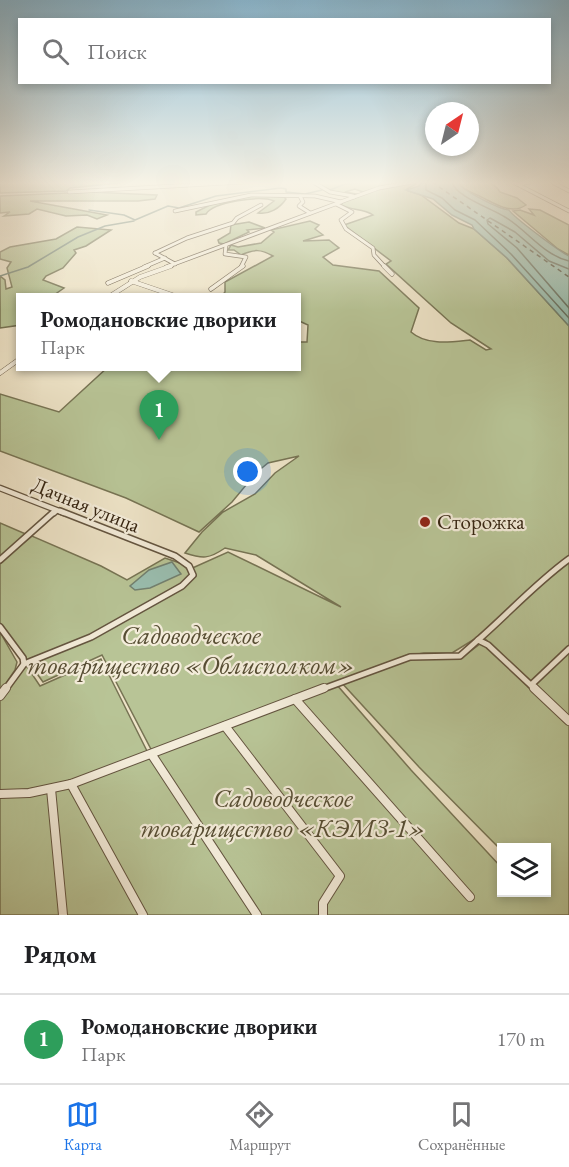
<!DOCTYPE html>
<html lang="ru">
<head>
<meta charset="utf-8">
<style>
	body { margin:0; font-family:"EB Garamond",serif; background:#f6f6f6; color:#202124 }
	.controls { position:absolute; right:18px; bottom:18px; display:grid; overflow:hidden; border-radius:0px; box-shadow:0 3px 9px #0003 }
	.controls button { width:54px; height:54px; display:grid; place-items:center; padding:0; border:0; border-bottom:2px solid #e0e0e0; background:#fff; color:#202124; font:30px sans-serif }
	.compass { position:absolute; left:425px; top:102px; width:54px; height:54px; border-radius:50%; background:#fff; box-shadow:0 3px 9px #0003; rotate:35deg }
	.you { position:absolute; left:248px; top:472px; width:21px; height:21px; margin:-15px; border:4px solid #fff; border-radius:50%; background:#1a73e8; box-shadow:0 0 0 9px #1a73e833 }
	.badge { display:grid; place-items:center; width:39px; height:39px; border-radius:50%; background:#1a73e8; color:#fff; font-size:20px; font-weight:700 }
	.pin { position:absolute; translate:-50% -50px; filter:drop-shadow(0 2px 3px #0008) }
	.pin::after { content:''; position:absolute; top:32px; width:21px; height:18px; background:inherit; clip-path:polygon(0 0,100% 0,50% 100%) }
	.popup { position:absolute; left:16px; top:293px; width:285px; height:78px; box-sizing:border-box; display:grid; place-content:center; border-radius:0px; background:#fff; filter:drop-shadow(0 2px 4px #0005); font-size:20px; white-space:nowrap; color:#757577 }
	.popup b { font-size:22px; color:#202124 }
	.popup::after { content:''; position:absolute; left:50%; top:100%; margin-left:-12px; border:12px solid transparent; border-top-color:#fff }
	.list { margin:0; padding:0; list-style:none }
	h2 { display:flex; justify-content:space-between; align-items:center; height:78px; margin:0; padding:0 24px; font-size:26px }
	h2 small { font-size:20px; font-weight:400; color:#757577 }
	.list li { display:grid; grid-template-columns:39px 1fr auto; gap:18px; align-items:center; box-sizing:border-box; height:90px; padding:0 24px; border-top:2px solid #e0e0e0 }
	.list b { display:block; font-size:22px; white-space:nowrap }
	.list p { margin:0; font-size:20px; white-space:nowrap; color:#757577 }
	.list em { font-size:20px; font-style:normal; color:#757577 }
	.icon { flex:none; width:33px; height:33px; fill:none; stroke:currentColor; stroke-width:2; stroke-linecap:round; stroke-linejoin:round }
	.map { position:relative; flex:none; width:569px; height:915px; overflow:hidden }
	.search { position:absolute; background:#fff; box-shadow:0 3px 9px #0003; left:18px; right:18px; top:18px; height:66px; display:flex; align-items:center; gap:15px; box-sizing:border-box; padding:0 21px; border-radius:0px; color:#757577; font-size:22px }
	.sheet { height:168px; background:#fff }
	nav { display:flex; justify-content:space-around; align-items:center; box-sizing:border-box; height:84px; border-top:2px solid #e0e0e0; background:#fff; font-size:16px; color:#757577 }
	nav a { display:grid; justify-items:center; gap:3px }
	nav .on { color:#1a73e8 }
	.map>svg:first-child { display:block }
	.green { fill:#b8c496; stroke:#777454; stroke-width:1.5 }
	.water { fill:#9abfb1; stroke:#728171; stroke-width:1.5 }
	.lines { fill:none; stroke-linecap:round; stroke-linejoin:round }
	.shore { stroke:#687262; stroke-width:1.5 }
	.stream { stroke:#728171; stroke-width:1.5 }
	.ferry { stroke:#545342; stroke-width:1.5; stroke-dasharray:4.5 4; stroke-linecap:butt }
	.minor-far4-casing { stroke:#645540; stroke-width:4.5 }
	.minor-far3-casing { stroke:#645540; stroke-width:5 }
	.minor-far2-casing { stroke:#645540; stroke-width:7 }
	.minor-far1-casing { stroke:#645540; stroke-width:8 }
	.minor-casing { stroke:#645540; stroke-width:10 }
	.tertiary-far1-casing { stroke:#645540; stroke-width:4.5 }
	.tertiary-casing { stroke:#645540; stroke-width:5 }
	.minor-far4 { stroke:#f4eddb; stroke-width:3 }
	.minor-far3 { stroke:#f4eddb; stroke-width:4 }
	.minor-far2 { stroke:#f4eddb; stroke-width:4.5 }
	.minor-far1 { stroke:#f4eddb; stroke-width:5 }
	.minor { stroke:#f4eddb; stroke-width:8 }
	.tertiary-far1 { stroke:#f4eddb; stroke-width:3 }
	.tertiary { stroke:#f4eddb; stroke-width:4 }
	.poi-dot { fill:#8f2418; stroke:#f4eddb; stroke-width:2 }
	.labels { text-anchor:middle; stroke-width:4.5; stroke-linejoin:round; paint-order:stroke }
	.street-label { font-size:21px; fill:#362512; stroke:#f4eddb }
	.poi-label { font-size:21px; fill:#362512; stroke:#f4eddb; text-anchor:start }
	.near-park-label { font-size:26px; font-style:italic; fill:#564d33; stroke:#f4eddb }
</style>
</head>
<body>
<div class="map">
<svg width="569" height="915" viewBox="0 0 569 915">
	<rect width="100%" height="100%" fill="#eee4c8"/>
	<filter id="stains"><feTurbulence type="fractalNoise" baseFrequency=".00333" numOctaves="4"/><feColorMatrix values="0 0 0 0 .2 0 0 0 0 .09 0 0 0 0 .02 0 0 0 .5 -.17"/></filter>
	<radialGradient id="worn" r=".72"><stop offset=".6" stop-color="#630" stop-opacity="0"/><stop offset="1" stop-color="#630" stop-opacity=".3"/></radialGradient>
	<!-- green -->
	<g class="green">
		<path d="M0,182H128L70,188L66,191L0,193Z"/>
		<path d="M319,182H409L416,184L407,189L408,191L421,195L459,223L474,229L507,258L569,326V718L481,635L452,653H424L406,656L237,719L153,753L102,655L43,682L0,623V562L32,536L101,566L127,580L165,558L183,564L188,570L228,552L341,607L256,555L225,548C209,559 203,559 185,553L202,532L223,512L255,494L275,473L299,456L268,463L257,472L232,502L199,532L126,498L0,451V394L59,412L108,367L297,366V342H307L308,325L297,320V298L221,297L225,292V282L273,256C261,249 254,249 241,255L234,250H228L231,245L238,247L261,243L274,232L271,230L310,221L319,225L315,229L323,235L303,241L329,240L339,248L323,257L333,265L379,271L419,308L411,332C427,346 451,342 470,340L486,350L491,349L451,323L386,264L391,261L344,225L373,215C362,207 350,212 339,203L380,187L363,192L355,189L345,192L357,194L355,195L335,192L317,184Z"/>
		<path d="M458,182C475,182 491,177 500,192L517,198L526,205C510,216 493,202 477,195C469,191 462,190 458,182Z"/>
		<path d="M90,192L157,195L155,199L138,201H30L107,215L97,219L87,215L66,216L37,209L29,214L4,216L10,212L0,213V196Z"/>
		<path d="M251,195L284,197L286,199C280,208 269,215 258,213L274,201C260,195 213,202 206,214L196,215V212L214,203Z"/>
		<path d="M529,209L540,210L569,225V255L558,249L513,211L520,210L534,215Z"/>
		<path d="M249,222L265,228L247,230L249,232L224,244L219,243L218,240L230,233L231,225Z"/>
		<path d="M77,227L111,230L86,246L74,250L76,253L63,268L46,276L43,280L64,288L51,297L21,298V325L0,328V276L5,280L6,289L12,287L7,268L11,262L0,259V252L10,247L56,239Z"/>
		<path d="M0,523L28,535L0,559Z"/>
		<path d="M0,632L17,662L15,670L0,692Z"/>
		<path d="M480,644L485,645L569,723V915H65L53,791L336,684L411,770L501,867L502,892H546V848H502L501,850L419,767L341,682L408,659H460Z"/>
		<path d="M101,659L149,755C99,772 53,790 0,791V699L26,665L40,686Z"/>
		<path d="M48,792L60,915H0V798Z"/>
	</g>
	<!-- water -->
	<g class="water">
		<path d="M422,182H458C461,190 499,209 509,210C512,216 560,252 569,256V326L507,258L474,229L472,225L452,215L433,199L406,190L419,186Z"/>
		<path d="M172,562L181,574L150,588L135,590L130,586L149,570Z"/>
	</g>
	<g class="lines">
		<!-- shore -->
		<g class="shore">
			<path d="M426,182V190L442,198L455,210L475,220L511,254L569,318"/>
			<path d="M452,182C456,197 491,208 505,217C527,230 543,255 569,261"/>
			<path d="M569,269L549,261L515,232L490,218L487,220L488,224L517,248L569,308"/>
		</g>
		<!-- stream -->
		<g class="stream">
			<path d="M330,190L345,184L363,183"/>
			<path d="M89,210L124,215L135,220L168,206L179,208L216,196L281,188L286,189V192L305,194L322,190"/>
			<path d="M0,276L28,267L78,237L105,226L134,221"/>
		</g>
		<!-- ferry -->
		<g class="ferry">
			<path d="M432,182L569,277"/>
			<path d="M421,183L436,182"/>
		</g>
		<!-- minor-far4 casing -->
		<g class="minor-far4-casing">
			<g id="minor-far4">
				<path d="M294,182H300"/>
				<path d="M513,182L569,211"/>
				<path d="M552,182L569,191"/>
				<path d="M517,184L532,182"/>
				<path d="M69,192L243,182"/>
				<path d="M300,196L303,202L299,206L310,213"/>
				<path d="M354,197L379,188L413,182"/>
				<path d="M336,204L352,212L341,220L346,229L373,248L374,255L385,267"/>
				<path d="M175,211L251,195L315,196L341,202"/>
				<path d="M226,245L225,254L246,257L241,267"/>
				<path d="M155,253L187,238L233,223L237,218L261,205"/>
				<path d="M155,253L175,264"/>
				<path d="M144,267L165,258"/>
			</g>
		</g>
		<!-- minor-far3 casing -->
		<g class="minor-far3-casing">
			<g id="minor-far3">
				<path d="M384,266L392,274"/>
				<path d="M131,281L181,298"/>
				<path d="M108,283L148,266"/>
				<path d="M211,289L243,266"/>
			</g>
		</g>
		<!-- minor-far2 casing -->
		<g class="minor-far2-casing">
			<g id="minor-far2">
				<path d="M0,488L64,513"/>
				<path d="M54,513L56,511"/>
			</g>
		</g>
		<!-- minor-far1 casing -->
		<g class="minor-far1-casing">
			<g id="minor-far1">
				<path d="M0,560L55,511"/>
				<path d="M0,627L23,658L24,664L5,690"/>
				<path d="M478,640C509,613 536,583 569,559"/>
				<path d="M24,664L91,637L182,586L193,575L189,566L175,556L60,511"/>
				<path d="M531,685L569,649"/>
				<path d="M320,690L410,657L460,656L478,640L488,645L536,690"/>
			</g>
		</g>
		<!-- minor casing -->
		<g class="minor-casing">
			<g id="minor">
				<path d="M534,688L569,721"/>
				<path d="M0,696L6,688"/>
				<path d="M295,699L470,897"/>
				<path d="M225,726L340,876L323,903V915"/>
				<path d="M152,755L257,915"/>
				<path d="M71,784L143,915"/>
				<path d="M51,789L63,915"/>
				<path d="M0,794L29,793L71,784L324,688"/>
			</g>
		</g>
		<!-- tertiary-far1 casing -->
		<g class="tertiary-far1-casing">
			<g id="tertiary-far1">
				<path d="M313,182L330,192L353,196"/>
				<path d="M166,267L354,197"/>
			</g>
		</g>
		<!-- tertiary casing -->
		<g class="tertiary-casing">
			<g id="tertiary">
				<path d="M107,298L140,277L171,266"/>
				<path d="M0,373L21,358"/>
			</g>
		</g>
		<!-- minor-far4 -->
		<use href="#minor-far4" class="minor-far4"/>
		<!-- minor-far3 -->
		<use href="#minor-far3" class="minor-far3"/>
		<!-- minor-far2 -->
		<use href="#minor-far2" class="minor-far2"/>
		<!-- minor-far1 -->
		<use href="#minor-far1" class="minor-far1"/>
		<!-- minor -->
		<use href="#minor" class="minor"/>
		<!-- tertiary-far1 -->
		<use href="#tertiary-far1" class="tertiary-far1"/>
		<!-- tertiary -->
		<use href="#tertiary" class="tertiary"/>
	</g>
	<!-- sky -->
	<linearGradient id="sky" x2="0" y2="1"><stop stop-color="#89b8d2"/><stop offset="0.59" stop-color="#f7f3e6"/><stop offset="1" stop-color="#f7f3e6" stop-opacity="0"/></linearGradient>
	<rect width="569" height="310" fill="url(#sky)"/>
	<!-- markers -->
	<circle class="poi-dot" cx="425" cy="522" r="6"/>
	<g class="labels">
		<!-- street labels -->
		<g class="street-label">
			<text transform="translate(86 505) rotate(22)" y="7">Дачная улица</text>
		</g>
		<!-- poi labels -->
		<g class="poi-label">
			<text x="437" y="529">Сторожка</text>
		</g>
		<!-- near-park labels -->
		<g class="near-park-label">
			<text x="191" y="644">Садоводческое<tspan x="191" dy="30">товарищество «Облисполком»</tspan></text>
			<text x="283" y="807">Садоводческое<tspan x="283" dy="30">товарищество «КЭМЗ-1»</tspan></text>
		</g>
	</g>
	<rect width="100%" height="100%" filter="url(#stains)"/>
	<rect width="100%" height="100%" fill="url(#worn)"/>
</svg>
<div class="controls">
<button><svg class="icon" aria-label="layers" viewBox="0 0 24 24"><path d="M12 4l9 5-9 5-9-5zM3 14l9 5 9-5"/></svg></button>
</div>
<svg class="compass" viewBox="-18 -18 36 36"><path d="M0-13l5 13h-10z" fill="#e53935"/><path d="M0 13l5-13h-10z" fill="#757577"/></svg>
<div class="you"></div>
<div class="pin badge" style="left:159px;top:440px;background:#2e9e5b">1</div>
<div class="popup"><b>Ромодановские дворики</b>Парк</div>
<div class="search"><svg class="icon" aria-label="search" viewBox="0 0 24 24"><circle cx="10" cy="10" r="6"/><path d="M15 15l6 6"/></svg>Поиск</div>
</div>
<section class="sheet">
<h2>Рядом<small></small></h2>
<ul class="list">
<li><span class="badge" style="background:#2e9e5b">1</span><div><b>Ромодановские дворики</b><p>Парк</p></div><em>170 m</em></li>
</ul>
</section>
<nav>
<a class="on"><svg class="icon" aria-label="map" viewBox="0 0 24 24"><path d="M3 6l6-2 6 2 6-2v14l-6 2-6-2-6 2zM9 4v14M15 6v14"/></svg>Карта</a>
<a><svg class="icon" aria-label="directions" viewBox="0 0 24 24"><path d="M12 3l9 9-9 9-9-9zM9 14v-3h6M13 9l2 2-2 2"/></svg>Маршрут</a>
<a><svg class="icon" aria-label="saved" viewBox="0 0 24 24"><path d="M7 4h10v16l-5-4-5 4z"/></svg>Сохранённые</a>
</nav>
</body>
</html>
